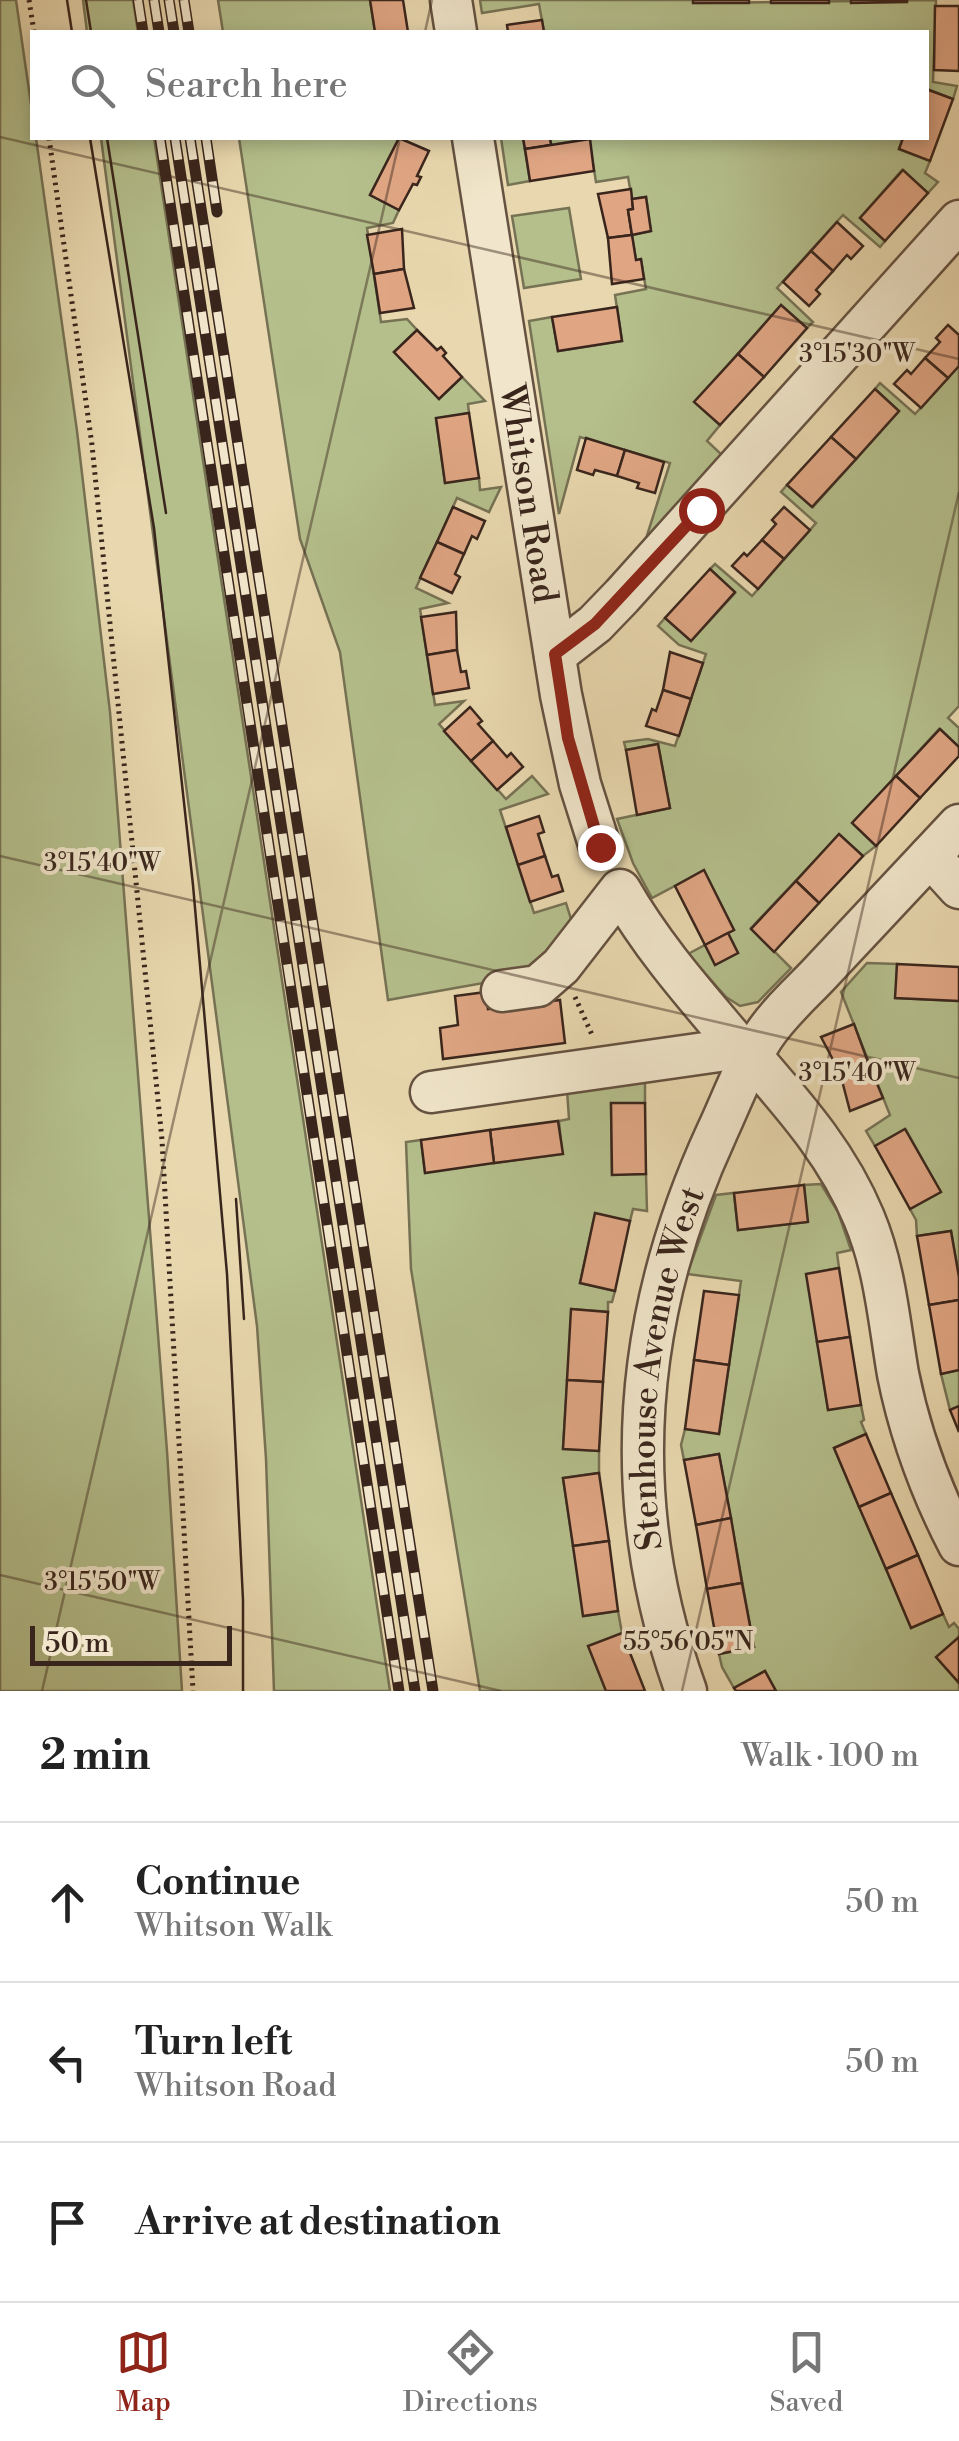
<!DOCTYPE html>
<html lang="en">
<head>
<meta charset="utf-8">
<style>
	body { margin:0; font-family:"Libre Bodoni",serif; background:#f6f6f6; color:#222 }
	.scale { position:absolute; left:30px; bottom:25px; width:202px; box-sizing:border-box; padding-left:10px; border:5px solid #39251c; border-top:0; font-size:28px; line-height:35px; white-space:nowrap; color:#39251c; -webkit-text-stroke:8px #f1e6cb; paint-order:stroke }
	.stop { position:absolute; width:30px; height:30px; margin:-22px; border:8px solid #8f2418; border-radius:50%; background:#fff }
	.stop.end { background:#8f2418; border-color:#fff; box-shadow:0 2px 10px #0008 }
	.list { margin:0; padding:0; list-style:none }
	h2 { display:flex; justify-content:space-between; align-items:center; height:130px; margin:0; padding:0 40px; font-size:42px }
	h2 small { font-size:32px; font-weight:400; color:#767676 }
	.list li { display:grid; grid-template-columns:65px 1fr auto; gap:30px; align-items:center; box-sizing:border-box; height:160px; padding:0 40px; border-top:2px solid #e0e0e0 }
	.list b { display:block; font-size:38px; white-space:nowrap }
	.list p { margin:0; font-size:32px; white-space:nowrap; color:#767676 }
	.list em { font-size:32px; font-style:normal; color:#767676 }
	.icon { flex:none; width:55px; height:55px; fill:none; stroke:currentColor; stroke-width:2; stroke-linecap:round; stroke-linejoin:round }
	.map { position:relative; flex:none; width:959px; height:1691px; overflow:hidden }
	.search { position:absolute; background:#fff; box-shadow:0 5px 15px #0003; left:30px; right:30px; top:30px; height:110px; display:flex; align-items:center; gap:25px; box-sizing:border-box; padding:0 35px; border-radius:0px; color:#767676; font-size:38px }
	.sheet { height:610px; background:#fff }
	nav { display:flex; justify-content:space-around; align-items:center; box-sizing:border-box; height:140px; border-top:2px solid #e0e0e0; background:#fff; font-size:28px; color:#767676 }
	nav a { display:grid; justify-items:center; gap:5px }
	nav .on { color:#8f2418 }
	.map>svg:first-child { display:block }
	.green { fill:#b4bf8c; stroke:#767254; stroke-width:2.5 }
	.building { fill:#e0a684; stroke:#39251c; stroke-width:2.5 }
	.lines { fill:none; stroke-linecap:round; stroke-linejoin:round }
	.minor-casing { stroke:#655241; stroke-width:45 }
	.path { stroke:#39251c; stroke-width:5; stroke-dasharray:2.5 5; stroke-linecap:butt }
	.minor { stroke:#f1e6cb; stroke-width:40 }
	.tram { stroke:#39251c; stroke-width:2.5 }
	.rail-casing { stroke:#39251c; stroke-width:11 }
	.rail { stroke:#f1e6cb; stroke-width:8; stroke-dasharray:22; stroke-linecap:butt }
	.route { stroke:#8f2418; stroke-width:12 }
	.ticks { fill:none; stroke:#39251c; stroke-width:2.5; stroke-opacity:0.45 }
	.labels { text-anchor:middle; stroke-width:8; stroke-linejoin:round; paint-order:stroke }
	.street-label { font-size:35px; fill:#39251c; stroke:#f1e6cb }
	.ticks-label { font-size:25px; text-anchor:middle; fill:#39251c; stroke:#f1e6cb; stroke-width:8; stroke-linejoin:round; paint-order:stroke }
</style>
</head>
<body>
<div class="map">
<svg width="959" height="1691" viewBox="0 0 959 1691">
	<rect width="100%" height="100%" fill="#e9d8af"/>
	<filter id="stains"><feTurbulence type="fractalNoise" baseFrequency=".002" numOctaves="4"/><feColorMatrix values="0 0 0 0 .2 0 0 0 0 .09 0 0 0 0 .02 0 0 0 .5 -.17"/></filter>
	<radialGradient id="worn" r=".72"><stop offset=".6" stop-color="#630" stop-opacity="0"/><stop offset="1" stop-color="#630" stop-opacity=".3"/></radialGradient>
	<!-- green -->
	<g class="green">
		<path d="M0,0H16L32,111V138H36L77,431L110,712L167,1451L182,1691H0Z"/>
		<path d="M83,0H133L138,32H87Z"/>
		<path d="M218,0H370L375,32H223Z"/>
		<path d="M480,0H693L694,3L936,0L933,82L957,86L953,99L927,89L926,32H544L539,4L482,13Z"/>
		<path d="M101,138H154L390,1691H274L266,1459L257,1326Z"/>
		<path d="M239,138H399L370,195L399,210L393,223L367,228L381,322L407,319L417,330L394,352L439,399L462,377L485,401L468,404L469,413L436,419L445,482L479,478L480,490L501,487L489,512L457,498L416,588L448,603L420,609L435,705L464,701L439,724L506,799L532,776L548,794L500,810L534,913L566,903L573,925L551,956L511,978L388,1000L340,652L300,539Z"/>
		<path d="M501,138H523L530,181L508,185Z"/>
		<path d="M550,138H903L899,149L930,161L925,173L938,182L928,193L902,170L860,218L885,241L880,247L843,215L777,288L813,322L807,328L781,305L695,402L720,425L707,441L723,456L644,545L670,463L580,437L559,514L529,321L552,317L558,351L622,341L615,295L646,289L641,260H636L632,235L651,231L646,197L632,199L628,177L596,182L589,139L551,145Z"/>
		<path d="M569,208L581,279L524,288L512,216Z"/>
		<path d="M959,366V706L948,718L959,728V747L939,729L853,823L876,846L863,856L839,835L751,928L791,968L758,1002L740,1006L726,997L688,954L705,945L716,964L738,953L728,933L734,930L703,871L652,898L633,863L617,819L670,808L658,744L626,750L624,742L648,739L675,746L706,654L679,645L658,626L665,618L691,641L735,593L710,569L715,564L752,596L816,523L781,492L787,485L813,507L899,411L875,389L880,383L915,414Z"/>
		<path d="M867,963L897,964L896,998L959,1001V1277L951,1231L917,1236L916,1220L910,1209L940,1191L906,1130L875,1146L866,1131L890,1115L841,992Z"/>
		<path d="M645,1080V1103L611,1104L612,1174H646L647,1211L633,1209L630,1221L595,1214L580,1283L615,1291L612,1302H608V1312L572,1309L563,1448L599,1451V1473L563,1478L584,1616L618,1611L622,1633L589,1647L606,1691H480L411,1269L406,1142L421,1140L425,1172L562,1154L559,1121L569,1119L567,1090Z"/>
		<path d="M821,1184L838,1212L851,1250L837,1253L839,1268L807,1274L828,1409L861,1405L864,1420L861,1422L866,1434L834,1448L911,1627L943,1614L949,1627L954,1623L959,1629V1691H776L765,1671L734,1688L722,1667L719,1654L754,1647L719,1454L684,1460L681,1445L685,1429L719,1433L741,1281L687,1274L716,1195L734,1193L738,1230L807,1222L804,1185Z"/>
		<path d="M959,1370V1406L950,1410L941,1374Z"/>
	</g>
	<!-- building -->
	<g class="building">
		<path d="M370,0H403L408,32H375Z"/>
		<rect x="693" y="0" width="56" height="3"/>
		<rect x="771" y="0" width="58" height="3"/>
		<path d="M851,0H907V2L851,3Z"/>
		<path d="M935,6H959V71L934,70Z"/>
		<path d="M542,20L544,32H508L507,25Z"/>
		<path d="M926,89L953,99L930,161L899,149L903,138H926Z"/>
		<path d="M399,138L429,151L417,176L421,177L417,185L413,184L399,210L370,195Z"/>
		<path d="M523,138H550L551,145L525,149Z"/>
		<path d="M590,139L594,171L530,181L525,149Z"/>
		<path d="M903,170L928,193L885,241L860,218Z"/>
		<path d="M631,189L633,209L628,210L632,235L608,238L598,194Z"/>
		<path d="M646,197L651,231L632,235L628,210L633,209L632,199Z"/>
		<path d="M837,222L863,246L851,259L847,255L833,271L811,251Z"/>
		<path d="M402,229L404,269L374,274L367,235Z"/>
		<path d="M632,235L636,260L641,259L644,279L612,284L608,238Z"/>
		<path d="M811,251L833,271L816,290L820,294L809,306L783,282Z"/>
		<path d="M404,269L414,308L380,313L374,274Z"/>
		<path d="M781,305L807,328L764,377L738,354Z"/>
		<path d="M617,307L622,341L558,351L552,317Z"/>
		<path d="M948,325L959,335V366L948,378L925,358L940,342L936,338Z"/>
		<path d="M417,330L437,350L441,347L446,353L443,356L462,377L439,399L394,352Z"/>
		<path d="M738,354L764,377L720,425L694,402Z"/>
		<path d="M925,358L948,378L921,408L894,384L907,370L911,374Z"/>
		<path d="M875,389L899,411L856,459L831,437Z"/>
		<path d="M469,413L479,478L445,483L436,418Z"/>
		<path d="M831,437L856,459L812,507L787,485Z"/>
		<path d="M586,438L625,450L617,476L595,470L593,475L577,470Z"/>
		<path d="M625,450L664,462L655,493L637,488L639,483L617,476Z"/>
		<path d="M453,507L485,521L477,539L472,536L464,554L437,542Z"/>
		<path d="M784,507L810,530L784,559L762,540L776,524L772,520Z"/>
		<path d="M762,540L784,559L758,589L732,566L744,553L747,556Z"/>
		<path d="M437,542L464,554L455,574L460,577L452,593L420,578Z"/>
		<path d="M710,569L735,592L691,641L665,618Z"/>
		<path d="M456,612L457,650L427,655L421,617Z"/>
		<path d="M457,650L461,672L466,671L469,688L433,694L427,655Z"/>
		<path d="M670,652L703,663L691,699L663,690Z"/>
		<path d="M663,690L691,699L679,736L646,726L652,709L656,711Z"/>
		<path d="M470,707L482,721L478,724L493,741L471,761L444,731Z"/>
		<path d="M940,729L959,747V756L920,798L896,776Z"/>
		<path d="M493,741L507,757L511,753L523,767L497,790L471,761Z"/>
		<path d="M658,744L670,808L637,815L626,750Z"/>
		<path d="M896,776L920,798L876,846L852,823Z"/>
		<path d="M539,816L544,832L538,834L545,856L518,865L506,827Z"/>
		<path d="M839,834L863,856L819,903L796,881Z"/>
		<path d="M545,856L552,877L558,875L563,891L530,902L518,865Z"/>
		<path d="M704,870L734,930L705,945L675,886Z"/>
		<path d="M796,881L819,903L774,952L751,929Z"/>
		<path d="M728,933L738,953L715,965L705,945Z"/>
		<path d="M897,964L959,967V1001L895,998Z"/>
		<path d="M486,992L488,1009L560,1000L565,1043L443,1059L440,1028L458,1025L455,996Z"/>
		<path d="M854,1024L868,1062L840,1073L821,1037Z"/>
		<path d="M868,1062L883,1098L850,1111L840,1073Z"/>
		<path d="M611,1103H645L646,1174L612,1175Z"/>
		<path d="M558,1121L563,1154L494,1163L490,1130Z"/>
		<path d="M905,1129L941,1192L910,1209L875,1146Z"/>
		<path d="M490,1130L494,1163L425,1173L421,1140Z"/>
		<path d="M804,1185L808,1222L738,1230L734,1193Z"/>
		<path d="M595,1213L630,1221L615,1291L580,1283Z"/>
		<path d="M951,1231L959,1277V1300L929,1305L917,1236Z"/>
		<path d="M839,1268L850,1337L817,1342L806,1274Z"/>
		<path d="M704,1291L739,1295L729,1365L694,1360Z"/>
		<path d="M959,1300V1370L941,1374L929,1305Z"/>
		<path d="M571,1309L608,1312L603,1382L567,1380Z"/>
		<path d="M850,1337L861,1405L828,1410L817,1342Z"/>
		<path d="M694,1360L729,1365L719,1434L685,1429Z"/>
		<path d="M567,1380L603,1382L599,1451L563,1449Z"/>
		<path d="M959,1406V1432L950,1410Z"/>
		<path d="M866,1434L891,1493L859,1507L834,1448Z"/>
		<path d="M719,1454L731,1518L696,1525L684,1460Z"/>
		<path d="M599,1473L609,1541L573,1546L563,1478Z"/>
		<path d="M891,1493L918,1555L886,1569L859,1507Z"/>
		<path d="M731,1518L742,1583L707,1589L696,1525Z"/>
		<path d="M609,1541L618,1611L583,1616L573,1546Z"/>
		<path d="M918,1555L943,1614L911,1628L886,1569Z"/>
		<path d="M742,1583L754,1647L719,1654L707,1589Z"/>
		<path d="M622,1633L634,1663L645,1691H606L588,1646Z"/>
		<path d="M959,1637V1683L936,1657Z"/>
		<path d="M765,1671L776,1691H736L734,1688Z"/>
	</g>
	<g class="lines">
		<!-- minor casing -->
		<g class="minor-casing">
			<g id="minor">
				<path d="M451,0L456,32"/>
				<path id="s1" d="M473,138L561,695L580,784L600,847"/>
				<path d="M555,655L595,624L622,596L959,221"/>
				<path d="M930,856L959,888"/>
				<path d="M502,991L538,986L561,966L620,890C653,948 697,997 740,1048L752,1057C796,1108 838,1155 864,1218C885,1268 889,1321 898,1374C910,1434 931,1491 959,1545"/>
				<path d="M431,1092L740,1048"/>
				<path id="s2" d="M686,1691C617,1500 633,1314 717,1132C732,1100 744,1066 763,1037C779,1012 804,991 824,969C869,921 914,873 959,825"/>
			</g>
		</g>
		<!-- path -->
		<g class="path">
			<path d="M29,0L34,32"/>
			<path d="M49,138L92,445L162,1140L193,1691"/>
			<path d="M575,997L593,1037"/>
		</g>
		<!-- minor -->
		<use href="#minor" class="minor"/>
		<!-- tram -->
		<g class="tram">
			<path d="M67,0L72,32"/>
			<path d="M86,0L91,32"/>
			<path d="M90,138L154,528L193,885L227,1274L243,1600V1691"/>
			<path d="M107,138L166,513"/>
			<path d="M236,1199L244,1319"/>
		</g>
		<!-- rail casing -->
		<g class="rail-casing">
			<g id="rail">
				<path d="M138,0L143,32"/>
				<path d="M154,0L159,32"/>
				<path d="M169,0L174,32"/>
				<path d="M184,0L189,32"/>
				<path d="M160,138L399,1691"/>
				<path d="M175,138L415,1691"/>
				<path d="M190,138L433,1691"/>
				<path d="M206,138L217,212"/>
			</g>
		</g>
		<!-- rail -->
		<use href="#rail" class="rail"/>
	</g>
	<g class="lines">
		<!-- route -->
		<path class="route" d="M600,847L568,738L555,654L595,624L701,510"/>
	</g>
	<!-- ticks -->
	<path class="ticks" d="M425,32L432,0M0,137L959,359M0,856L959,1078M0,1575L501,1691M42,1691L400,138M682,1691L959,492"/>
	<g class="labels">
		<!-- street labels -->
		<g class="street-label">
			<text dy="12" stroke="none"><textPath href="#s1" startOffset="360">Whitson Road</textPath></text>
			<text dy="12" stroke="none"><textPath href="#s2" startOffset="330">Stenhouse Avenue West</textPath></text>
		</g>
	</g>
	<g class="ticks-label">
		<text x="857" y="362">3°15'30"W</text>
		<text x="102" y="871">3°15'40"W</text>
		<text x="857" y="1081">3°15'40"W</text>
		<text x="102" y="1590">3°15'50"W</text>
		<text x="688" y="1650">55°56'05"N</text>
	</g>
	<rect width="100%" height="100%" filter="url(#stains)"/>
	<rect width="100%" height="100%" fill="url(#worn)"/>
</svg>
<div class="scale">50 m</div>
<div class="stop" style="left:701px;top:510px"></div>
<div class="stop end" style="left:600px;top:847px"></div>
<div class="search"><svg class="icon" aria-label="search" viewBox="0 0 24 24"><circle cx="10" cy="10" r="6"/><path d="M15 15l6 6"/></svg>Search here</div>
</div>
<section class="sheet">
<h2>2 min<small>Walk · 100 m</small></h2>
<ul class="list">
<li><svg class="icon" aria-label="ahead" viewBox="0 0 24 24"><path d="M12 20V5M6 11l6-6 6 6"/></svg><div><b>Continue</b><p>Whitson Walk</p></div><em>50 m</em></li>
<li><svg class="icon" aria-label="left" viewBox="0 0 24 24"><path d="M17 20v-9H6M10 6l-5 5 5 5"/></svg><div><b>Turn left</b><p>Whitson Road</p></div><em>50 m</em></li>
<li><svg class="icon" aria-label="arrive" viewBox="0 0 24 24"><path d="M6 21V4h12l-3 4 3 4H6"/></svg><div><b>Arrive at destination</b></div></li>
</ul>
</section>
<nav>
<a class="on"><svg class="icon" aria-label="map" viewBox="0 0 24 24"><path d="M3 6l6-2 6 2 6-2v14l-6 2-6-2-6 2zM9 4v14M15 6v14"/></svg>Map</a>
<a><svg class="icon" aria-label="directions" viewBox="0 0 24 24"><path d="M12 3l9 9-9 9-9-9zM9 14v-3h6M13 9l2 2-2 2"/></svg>Directions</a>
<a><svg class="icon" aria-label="saved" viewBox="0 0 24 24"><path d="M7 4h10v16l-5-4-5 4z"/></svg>Saved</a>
</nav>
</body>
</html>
